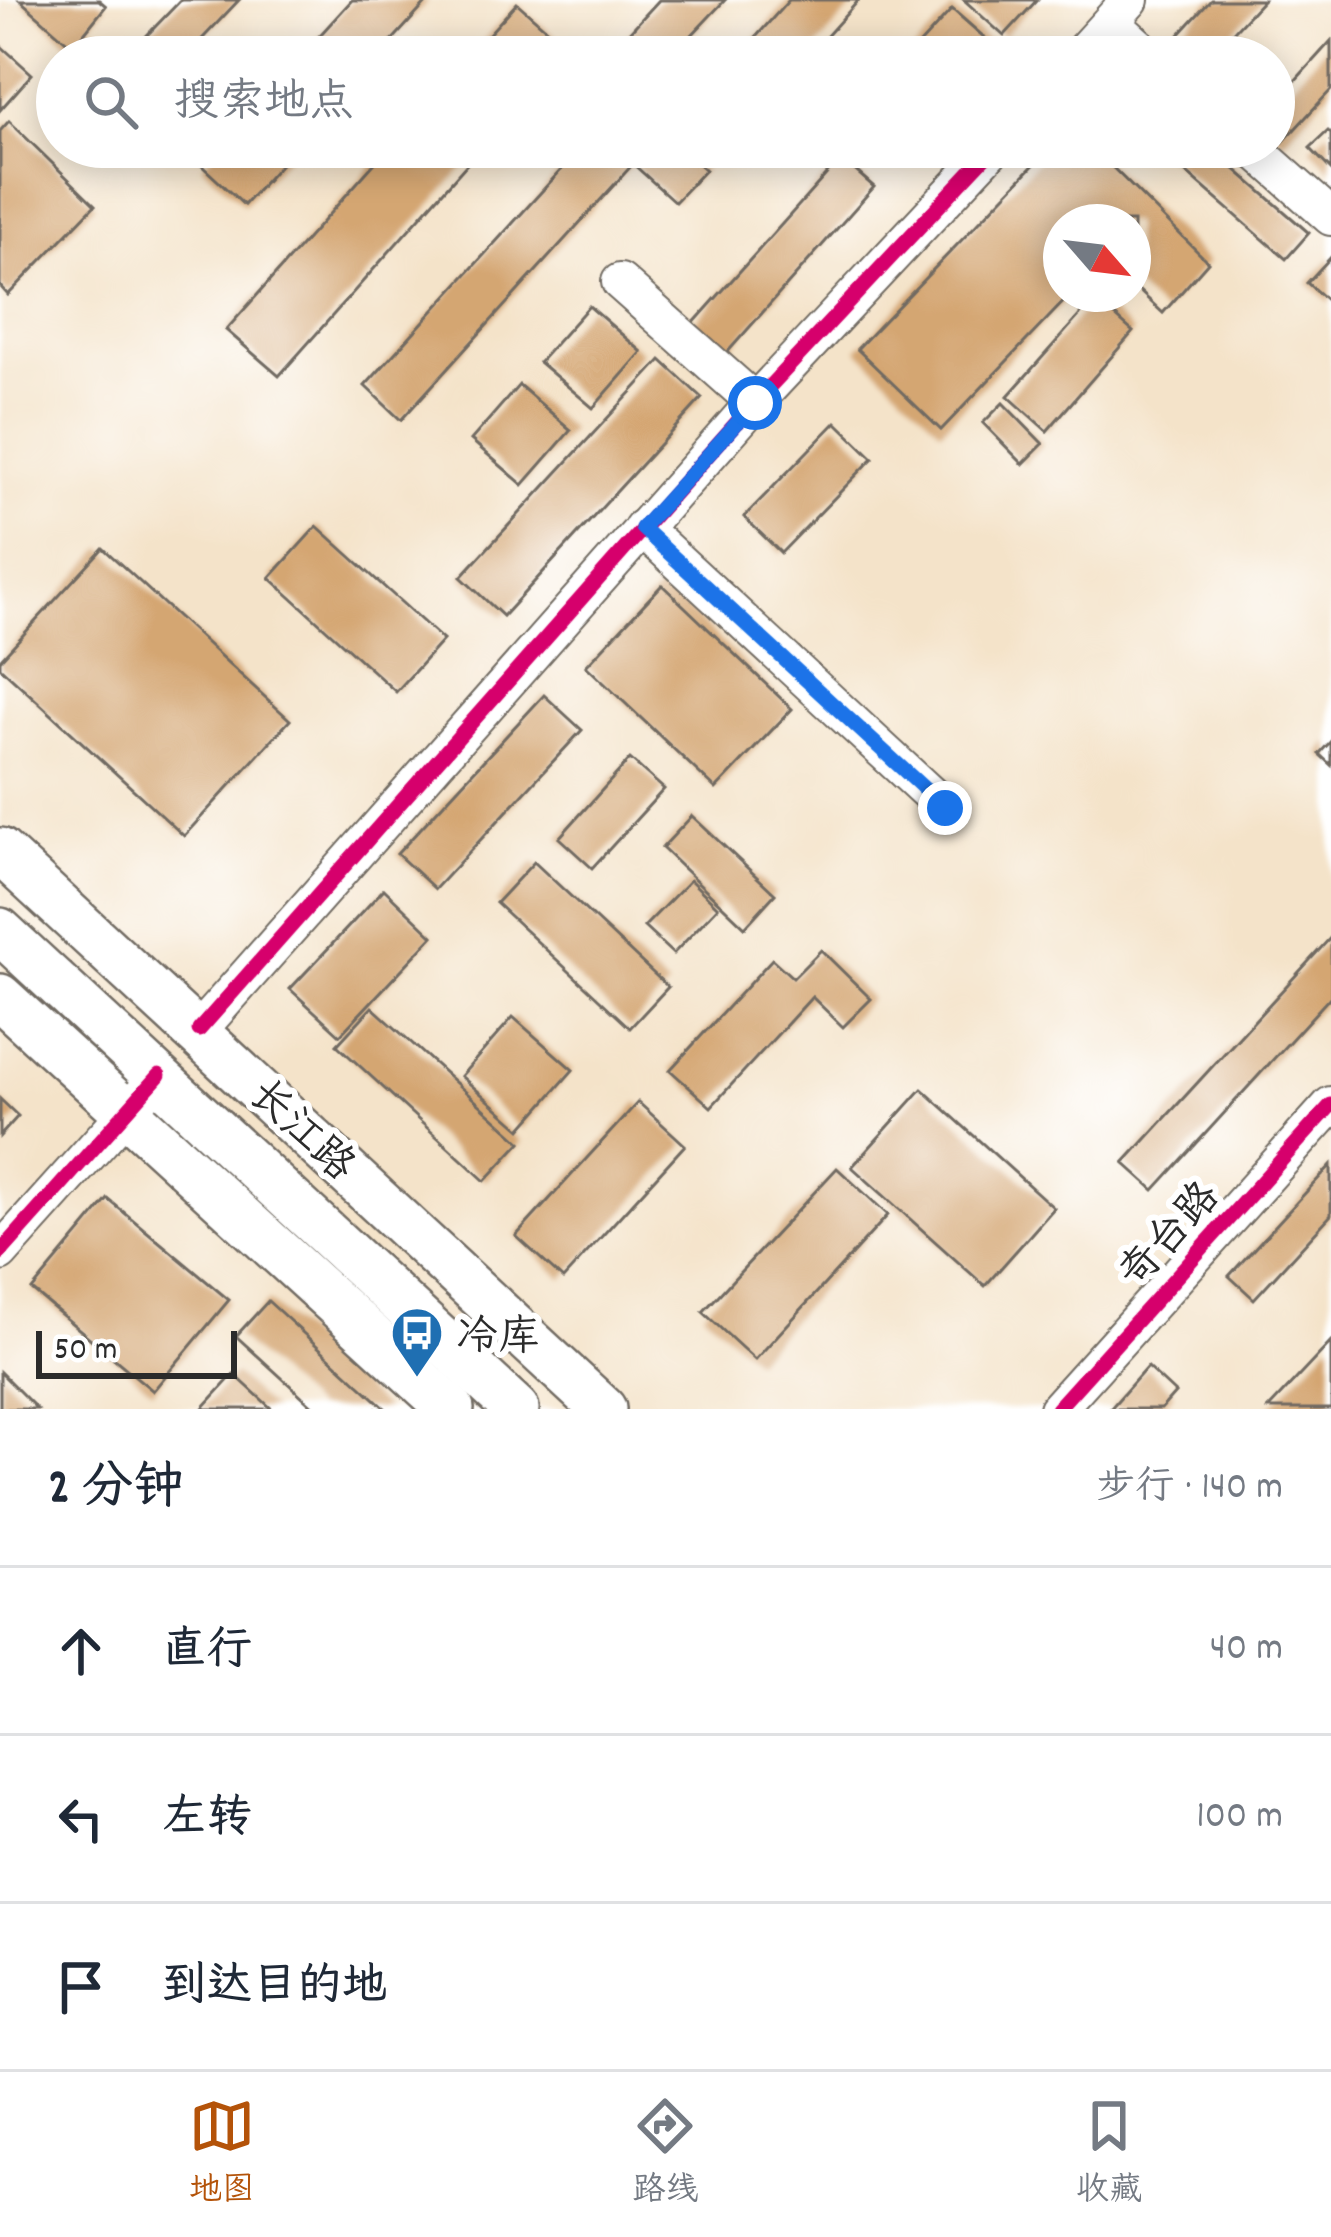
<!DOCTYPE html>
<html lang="zh">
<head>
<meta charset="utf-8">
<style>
	body { margin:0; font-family:Dekko,"LXGW WenKai TC",sans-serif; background:#f2f2f3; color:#1f2937 }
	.compass { position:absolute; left:1043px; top:204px; width:108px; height:108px; border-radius:50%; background:#fff; box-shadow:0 6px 30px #0003; rotate:118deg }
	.scale { position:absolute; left:36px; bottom:30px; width:201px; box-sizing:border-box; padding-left:12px; border:6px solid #2b2b2b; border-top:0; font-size:33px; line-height:42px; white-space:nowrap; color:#2b2b2b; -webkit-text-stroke:9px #fff; paint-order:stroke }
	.stop { position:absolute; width:36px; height:36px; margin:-27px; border:9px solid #1a73e8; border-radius:50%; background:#fff }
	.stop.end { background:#1a73e8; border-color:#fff; box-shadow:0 3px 12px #0008 }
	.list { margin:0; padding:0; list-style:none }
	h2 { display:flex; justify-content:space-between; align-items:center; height:156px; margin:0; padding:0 48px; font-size:51px }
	h2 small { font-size:39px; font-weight:400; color:#747a83 }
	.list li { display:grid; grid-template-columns:78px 1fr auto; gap:36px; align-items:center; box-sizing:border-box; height:168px; padding:0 48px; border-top:3px solid #e0e1e3 }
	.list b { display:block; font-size:45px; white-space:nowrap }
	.list em { font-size:39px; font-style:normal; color:#747a83 }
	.icon { flex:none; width:66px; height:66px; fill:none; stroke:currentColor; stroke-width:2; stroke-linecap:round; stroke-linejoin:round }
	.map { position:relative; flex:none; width:1331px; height:1409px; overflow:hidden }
	.search { position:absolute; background:#fff; box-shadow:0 6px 30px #0003; left:36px; right:36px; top:36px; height:132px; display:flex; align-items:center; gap:30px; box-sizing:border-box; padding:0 42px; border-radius:66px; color:#747a83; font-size:45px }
	.sheet { height:660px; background:#fff }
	nav { display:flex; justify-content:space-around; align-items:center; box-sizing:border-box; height:168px; border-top:3px solid #e0e1e3; background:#fff; font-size:33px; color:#747a83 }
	nav a { display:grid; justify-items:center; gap:6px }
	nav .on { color:#b45309 }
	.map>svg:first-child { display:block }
	.building { fill:#d4a672 }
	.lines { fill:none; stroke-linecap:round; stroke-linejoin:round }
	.minor-casing { stroke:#716b62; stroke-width:40 }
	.major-casing { stroke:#716b62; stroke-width:50 }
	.minor { stroke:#fff; stroke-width:36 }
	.major { stroke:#fff; stroke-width:45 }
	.cycleway-casing { stroke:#fff; stroke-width:22 }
	.cycleway { stroke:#d6006c; stroke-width:15 }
	.route { stroke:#1a73e8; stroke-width:15 }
	.labels { text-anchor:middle; stroke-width:12; stroke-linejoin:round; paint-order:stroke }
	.street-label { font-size:42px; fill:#2b2b2b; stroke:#fff }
	.poi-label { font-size:42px; fill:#2b2b2b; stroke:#fff; text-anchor:start }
</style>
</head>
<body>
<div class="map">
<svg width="1331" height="1409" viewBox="0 0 1331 1409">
	<rect width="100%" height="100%" fill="#fff"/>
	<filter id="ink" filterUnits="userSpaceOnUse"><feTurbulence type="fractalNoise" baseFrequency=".00833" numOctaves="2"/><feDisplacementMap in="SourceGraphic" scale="24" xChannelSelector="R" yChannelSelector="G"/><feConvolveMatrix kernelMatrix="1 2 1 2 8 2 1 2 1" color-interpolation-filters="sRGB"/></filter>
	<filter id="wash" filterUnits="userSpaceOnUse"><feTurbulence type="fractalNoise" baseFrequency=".004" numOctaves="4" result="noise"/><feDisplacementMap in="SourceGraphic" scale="48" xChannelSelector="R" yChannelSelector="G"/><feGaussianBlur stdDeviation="2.7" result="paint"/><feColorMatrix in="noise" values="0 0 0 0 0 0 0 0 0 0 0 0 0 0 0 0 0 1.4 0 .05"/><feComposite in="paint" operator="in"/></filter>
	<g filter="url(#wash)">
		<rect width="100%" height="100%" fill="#f4e3c9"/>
		<g id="blocks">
			<!-- building -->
			<g class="building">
				<path d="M20,0H99L106,6L73,47Z"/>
				<path d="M181,0H239L185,57H126Z"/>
				<path d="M352,0H429L377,57H300Z"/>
				<path d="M659,0H725L671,57H618L612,51Z"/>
				<path d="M789,0H859L808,57H738Z"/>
				<path d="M964,0H1037L1004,36Z"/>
				<path d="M1211,0H1263L1210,57H1199L1177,37Z"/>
				<path d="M517,3L569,49L562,57H468Z"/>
				<path d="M952,9L993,45L983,57H908Z"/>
				<path d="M1331,41V90L1283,142L1274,134V104Z"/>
				<path d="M0,45L32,74L0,110Z"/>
				<path d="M9,121L95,205L8,295L0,286V131Z"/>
				<path d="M1328,131L1331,134V170L1310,148Z"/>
				<path d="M219,147H296L244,205L202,166Z"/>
				<path d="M389,147H482L279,376L226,330Z"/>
				<path d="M582,147H680L705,170L675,202L633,164L401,420L365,386Z"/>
				<path d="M861,147H901L883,167Z"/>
				<path d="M1051,147H1092L1208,262L1163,313L1133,285V222H1061V294H1071L941,430L857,349Z"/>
				<path d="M1157,147H1210L1309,233L1286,259Z"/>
				<path d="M841,158L874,187L724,356L691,326Z"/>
				<path d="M1331,257V304L1307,283Z"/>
				<path d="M1095,298L1133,332L1047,431L1008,396Z"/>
				<path d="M589,306L642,352L593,408L539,362Z"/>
				<path d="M661,360L702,398L503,616L461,577Z"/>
				<path d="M519,385L571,430L523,485L471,440Z"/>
				<path d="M1003,403L1043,444L1023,464L983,423Z"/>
				<path d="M836,422L873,458L781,553L744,517Z"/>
				<path d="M317,526L443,640L396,692L270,578Z"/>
				<path d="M103,548L290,720L184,836L0,667V660Z"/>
				<path d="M662,585L792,709L716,789L586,666Z"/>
				<path d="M544,695L582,730L435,889L397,854Z"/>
				<path d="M1331,741V765L1319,754Z"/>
				<path d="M630,759L664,789L592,868L559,838Z"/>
				<path d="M692,816L775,894L745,927L662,848Z"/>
				<path d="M534,862L668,987L630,1028L496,903Z"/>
				<path d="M690,880L718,907L673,954L644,927Z"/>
				<path d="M384,889L433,936L340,1035L290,989Z"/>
				<path d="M1331,937V996L1154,1190L1124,1163Z"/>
				<path d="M821,950L871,999L843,1027L812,997L711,1107L670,1070L772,959L793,978Z"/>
				<path d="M372,1007L521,1142L485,1181L337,1045Z"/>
				<path d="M513,1017L573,1070L521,1129L461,1076Z"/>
				<path d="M922,1089L1054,1208L985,1286L852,1167Z"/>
				<path d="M0,1099L18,1116L0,1136Z"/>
				<path d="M638,1102L685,1145L563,1279L516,1236Z"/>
				<path d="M1331,1165V1215L1254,1299L1229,1276Z"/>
				<path d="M837,1168L888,1215L755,1360L703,1312Z"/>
				<path d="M108,1199L229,1300L153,1391L32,1290Z"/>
				<path d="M268,1301L386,1409H316L236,1336Z"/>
				<path d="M1331,1342V1409H1268Z"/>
				<path d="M1147,1367L1175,1393L1161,1409H1110Z"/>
				<path d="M0,1372L37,1409H0Z"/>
				<path d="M234,1374L272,1409H202Z"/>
			</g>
		</g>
	</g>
	<g filter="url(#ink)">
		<use href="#blocks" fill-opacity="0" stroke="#716b62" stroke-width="3"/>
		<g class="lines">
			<!-- minor casing -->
			<g class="minor-casing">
				<g id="minor">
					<path d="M1111,22L1150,57"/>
					<path d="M1078,57L1130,0"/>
					<path d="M1252,147L1331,217"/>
					<path d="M620,282L755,402"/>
					<path d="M642,528L945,808"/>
					<path d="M199,1030L755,402L994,147"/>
					<path d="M0,1253L141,1096"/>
					<path d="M1057,1409L1331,1105"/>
				</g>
			</g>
			<!-- major casing -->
			<g class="major-casing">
				<g id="major">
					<path d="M0,851L603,1409"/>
					<path d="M0,931L516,1409"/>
					<path d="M0,997L451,1409"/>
				</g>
			</g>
			<!-- minor -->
			<use href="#minor" class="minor"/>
			<!-- major -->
			<use href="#major" class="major"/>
			<!-- cycleway casing -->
			<g class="cycleway-casing">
				<g id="cycleway">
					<path d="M199,1030L755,402L994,147"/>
					<path d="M0,1253L159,1075"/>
					<path d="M1057,1409L1331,1105"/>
				</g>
			</g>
			<!-- cycleway -->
			<use href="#cycleway" class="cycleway"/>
		</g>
	</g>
	<g class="lines" filter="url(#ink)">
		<!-- route -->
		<path class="route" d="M755,403L642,528L945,808"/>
	</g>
	<!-- icons -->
	<defs>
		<g id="bus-pin" transform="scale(2.7)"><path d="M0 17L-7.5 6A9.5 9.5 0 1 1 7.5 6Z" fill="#1f6fb2" stroke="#fff"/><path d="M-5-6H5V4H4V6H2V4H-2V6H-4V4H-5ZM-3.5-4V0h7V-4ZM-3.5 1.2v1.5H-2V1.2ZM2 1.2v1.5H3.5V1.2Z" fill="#fff"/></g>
	</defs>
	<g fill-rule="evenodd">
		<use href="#bus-pin" x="417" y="1333"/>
	</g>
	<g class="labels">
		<!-- street labels -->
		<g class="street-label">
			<text transform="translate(304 1128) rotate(43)" y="15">长江路</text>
			<text transform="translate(1167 1233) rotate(-48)" y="15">奇台路</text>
		</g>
		<!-- poi labels -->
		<g class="poi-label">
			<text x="456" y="1348">冷库</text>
		</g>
	</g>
</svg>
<svg class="compass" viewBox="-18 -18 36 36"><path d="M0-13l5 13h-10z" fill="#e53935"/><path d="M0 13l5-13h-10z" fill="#747a83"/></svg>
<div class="scale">50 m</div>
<div class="stop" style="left:755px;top:403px"></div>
<div class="stop end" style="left:945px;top:808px"></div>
<div class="search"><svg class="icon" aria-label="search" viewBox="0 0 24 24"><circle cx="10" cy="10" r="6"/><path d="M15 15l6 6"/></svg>搜索地点</div>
</div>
<section class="sheet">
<h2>2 分钟<small>步行 · 140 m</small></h2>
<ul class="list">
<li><svg class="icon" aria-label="ahead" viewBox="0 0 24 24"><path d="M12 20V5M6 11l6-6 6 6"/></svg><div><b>直行</b></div><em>40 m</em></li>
<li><svg class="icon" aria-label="left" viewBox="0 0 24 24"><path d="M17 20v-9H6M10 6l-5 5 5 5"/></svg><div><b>左转</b></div><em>100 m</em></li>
<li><svg class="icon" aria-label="arrive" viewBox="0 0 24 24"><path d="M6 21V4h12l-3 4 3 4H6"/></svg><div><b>到达目的地</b></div></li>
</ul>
</section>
<nav>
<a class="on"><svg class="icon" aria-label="map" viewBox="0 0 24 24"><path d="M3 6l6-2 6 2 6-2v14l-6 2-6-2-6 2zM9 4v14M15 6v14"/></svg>地图</a>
<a><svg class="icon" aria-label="directions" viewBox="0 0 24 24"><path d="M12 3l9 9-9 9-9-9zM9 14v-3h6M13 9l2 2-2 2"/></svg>路线</a>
<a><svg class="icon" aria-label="saved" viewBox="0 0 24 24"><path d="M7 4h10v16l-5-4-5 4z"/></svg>收藏</a>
</nav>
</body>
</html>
